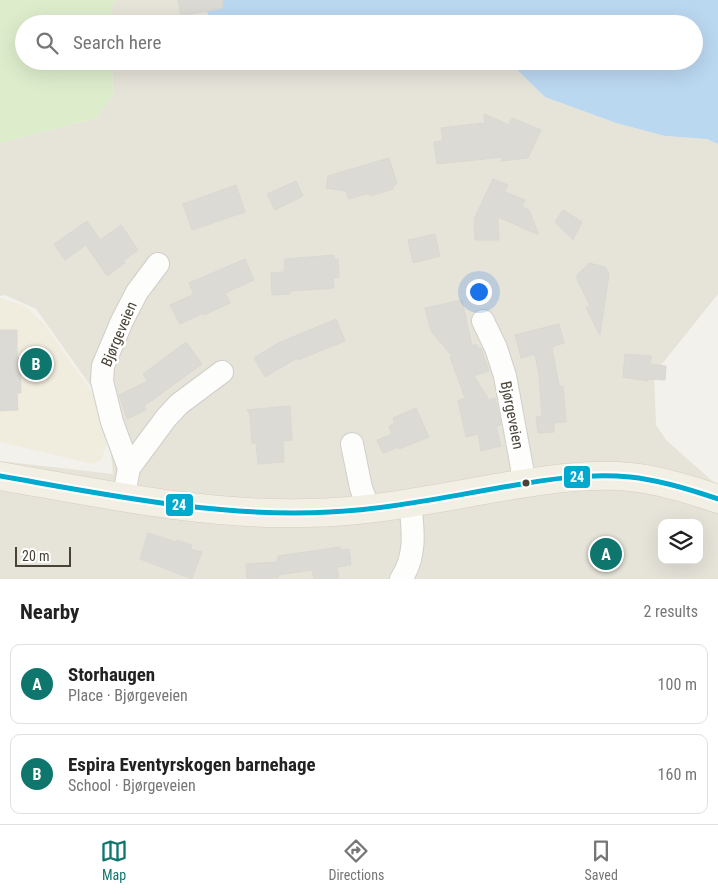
<!DOCTYPE html>
<html lang="en">
<head>
<meta charset="utf-8">
<style>
	body { margin:0; font-family:"Roboto Condensed",sans-serif; background:#f2f2f2; color:#222 }
	.controls { position:absolute; right:15px; bottom:15px; display:grid; overflow:hidden; border-radius:10px; box-shadow:0 5px 20px #0002 }
	.controls button { width:45px; height:45px; display:grid; place-items:center; padding:0; border:0; border-bottom:1px solid #e0e0e0; background:#fff; color:#222; font:25px sans-serif }
	.scale { position:absolute; left:15px; bottom:12px; width:56px; box-sizing:border-box; padding-left:5px; border:2px solid #494337; border-top:0; font-size:14px; line-height:18px; white-space:nowrap; color:#494337; -webkit-text-stroke:4px #fff; paint-order:stroke }
	.you { position:absolute; left:478px; top:291px; width:18px; height:18px; margin:-12px; border:4px solid #fff; border-radius:50%; background:#1a73e8; box-shadow:0 0 0 8px #1a73e833 }
	.badge { display:grid; place-items:center; width:32px; height:32px; border-radius:50%; background:#0f766e; color:#fff; font-size:16px; font-weight:700 }
	.pin { position:absolute; translate:-50% -50%; border:2px solid #fff; box-shadow:0 1px 5px #0006 }
	.list { margin:0; padding:0; list-style:none }
	h2 { display:flex; justify-content:space-between; align-items:center; height:65px; margin:0; padding:0 20px; font-size:21px }
	h2 small { font-size:16px; font-weight:400; color:#767676 }
	.list li { display:grid; grid-template-columns:32px 1fr auto; gap:15px; align-items:center; box-sizing:border-box; height:80px; margin:0 10px 10px; padding:0 10px; border:1px solid #e0e0e0; border-radius:10px }
	.list b { display:block; font-size:19px; white-space:nowrap }
	.list p { margin:0; font-size:16px; white-space:nowrap; color:#767676 }
	.list em { font-size:16px; font-style:normal; color:#767676 }
	.icon { flex:none; width:28px; height:28px; fill:none; stroke:currentColor; stroke-width:2; stroke-linecap:round; stroke-linejoin:round }
	.map { position:relative; flex:none; width:718px; height:579px; overflow:hidden }
	.search { position:absolute; background:#fff; box-shadow:0 5px 20px #0002; left:15px; right:15px; top:15px; height:55px; display:flex; align-items:center; gap:12px; box-sizing:border-box; padding:0 18px; border-radius:28px; color:#767676; font-size:19px }
	.sheet { height:245px; background:#fff }
	nav { display:flex; justify-content:space-around; align-items:center; box-sizing:border-box; height:70px; border-top:1px solid #e0e0e0; background:#fff; font-size:14px; color:#767676 }
	nav a { display:grid; justify-items:center; gap:2px }
	nav .on { color:#0f766e }
	.map>svg:first-child { display:block }
	.residential { fill:#e6e3d9; fill-rule:evenodd }
	.education { fill:#f0ecde }
	.green { fill:#ddedcc }
	.water { fill:#bbd8f1 }
	.building { fill:#dcdad4; stroke:#dad8d2 }
	.lines { fill:none; stroke-linecap:round; stroke-linejoin:round }
	.street-casing { stroke:#d0cfc9; stroke-width:24 }
	.primary-casing { stroke:#d5cfb9; stroke-width:29 }
	.street { stroke:#fdfdfc; stroke-width:22 }
	.primary { stroke:#f2efe4; stroke-width:28 }
	.bus-1-casing { stroke:#fff; stroke-width:9 }
	.bus-1 { stroke:#00a9ce; stroke-width:5 }
	.bus-dot { fill:#494337; stroke:#fff; stroke-width:2 }
	.labels { text-anchor:middle; stroke-width:5; stroke-linejoin:round; paint-order:stroke }
	.street-label { font-size:15px; fill:#494337; stroke:#fff }
	.line-badge { stroke:#fff; stroke-width:2 }
	.badge-label { font-size:14px; text-anchor:middle; font-weight:bold; fill:#fff }
</style>
</head>
<body>
<div class="map">
<svg width="718" height="579" viewBox="0 0 718 579">
	<rect width="100%" height="100%" fill="#f2f1ec"/>
	<!-- residential -->
	<g class="residential">
		<path d="M115,0H203L211,24H111V9Z"/>
		<path d="M112,61H267L282,67L307,61H508L545,97L616,123L665,136L707,139L718,144V294L654,374L656,425L666,440L718,486V579H0V461L113,474L107,409L36,309L5,295L0,296V143L97,118L113,94ZM662,523H699V560H662Z"/>
	</g>
	<!-- education -->
	<path class="education" d="M0,298L25,306L43,323L101,405L107,440L102,459L93,464L0,442Z"/>
	<!-- green -->
	<path class="green" d="M0,0H115L111,9V24H24V61H112L113,94L97,118L0,143Z"/>
	<!-- water -->
	<g class="water">
		<path d="M203,0H718V144L707,139L665,136L616,123L545,97L508,61H694V24H211Z"/>
		<path d="M267,61H306L282,67Z"/>
	</g>
	<!-- building -->
	<g class="building">
		<path d="M178,0H222L223,8L181,16Z"/>
		<path d="M484,114L509,125L512,118L541,130L528,158L501,161L503,157L437,164L434,142L443,141L441,128L485,123Z"/>
		<path d="M389,158L397,184L393,186V189L370,196L369,193L349,199L346,191L326,188L328,176Z"/>
		<path d="M493,179L508,185L505,192L525,200L522,207L529,210L539,235L498,217L499,240H475L474,219Z"/>
		<path d="M296,181L303,196L275,210L267,194Z"/>
		<path d="M236,185L245,212L192,230L183,204Z"/>
		<path d="M563,210L582,222L573,240L555,222Z"/>
		<path d="M87,221L100,240L121,225L138,250L123,261L125,263L107,276L86,245L65,260L54,244Z"/>
		<path d="M435,234L440,256L413,263L408,240Z"/>
		<path d="M334,255V259H338L339,277L333,278L334,288L290,291V294L272,295L271,273L284,272L285,259Z"/>
		<path d="M245,259L254,280L225,293L230,303L204,315L203,313L180,324L170,305L194,294L189,283Z"/>
		<path d="M589,263L605,267L609,274L600,335L586,308L590,306L577,279V275Z"/>
		<path d="M462,300L472,346L476,344L478,349L481,348L489,371L474,376L489,400L495,398L501,425L496,426L501,446L481,451L478,434L466,437L458,401L465,398L450,357L452,356L431,331L425,308Z"/>
		<path d="M336,319L345,341L298,360L297,358L265,377L254,358L278,343Z"/>
		<path d="M559,324L564,343L552,347L559,386H563L566,422L554,423V432L538,433L536,417L542,416L539,376L535,354L521,358L515,335Z"/>
		<path d="M0,330H17V358H20L21,393H17L18,410L0,411Z"/>
		<path d="M186,342L202,364L144,406L146,410L127,419L119,395L148,381L143,374Z"/>
		<path d="M625,354L651,356L650,364L666,366L665,380L648,379V381L623,377Z"/>
		<path d="M290,406L292,440L283,441L284,462L258,464L256,443H252L250,415L247,410Z"/>
		<path d="M416,408L429,437L399,449L398,447L383,453L377,440L392,434L389,426L395,423L393,418Z"/>
		<path d="M148,533L176,542L177,540L192,545L190,549L202,552L192,579L140,559Z"/>
		<path d="M340,547V550L349,549L351,565L337,567L339,579H314L312,570L278,575V578L247,579L246,564L277,562V564L278,556Z"/>
	</g>
	<g class="lines">
		<!-- street casing -->
		<g class="street-casing">
			<g id="street">
				<path d="M483,321L496,348L505,376L522,468V484"/>
				<path d="M352,444L361,488L369,509"/>
				<path d="M129,468L166,418L179,404L222,372"/>
				<path d="M127,498L126,484L129,468L112,422L102,381L103,366L122,321L137,292L158,264"/>
				<path d="M401,579C417,556 413,528 410,502"/>
			</g>
		</g>
		<!-- primary casing -->
		<g class="primary-casing">
			<path id="primary" d="M0,476C101,493 204,516 307,513C373,512 438,498 502,487C544,480 587,473 630,477C660,480 689,489 718,499"/>
		</g>
		<!-- street -->
		<use href="#street" class="street"/>
		<!-- primary -->
		<use href="#primary" class="primary"/>
		<!-- bus-1 casing -->
		<g class="bus-1-casing">
			<path id="bus-1" d="M0,476C109,495 219,518 330,512C391,509 450,496 510,486C549,479 590,473 630,477C660,480 689,489 718,499"/>
		</g>
		<!-- bus-1 -->
		<use href="#bus-1" class="bus-1"/>
	</g>
	<!-- markers -->
	<circle class="bus-dot" cx="526" cy="483" r="4.5"/>
	<g class="labels">
		<!-- street labels -->
		<g class="street-label">
			<text transform="translate(119 334) rotate(-67)" y="5">Bjørgeveien</text>
			<text transform="translate(512 415) rotate(79)" y="5">Bjørgeveien</text>
		</g>
	</g>
	<g class="line-badge">
		<rect x="563" y="465" width="28" height="24" rx="5" fill="#00a9ce"/>
		<rect x="165" y="493" width="29" height="24" rx="5" fill="#00a9ce"/>
	</g>
	<g class="badge-label">
		<text x="577" y="482">24</text>
		<text x="179" y="510">24</text>
	</g>
</svg>
<div class="controls">
<button><svg class="icon" aria-label="layers" viewBox="0 0 24 24"><path d="M12 4l9 5-9 5-9-5zM3 14l9 5 9-5"/></svg></button>
</div>
<div class="scale">20 m</div>
<div class="you"></div>
<div class="pin badge" style="left:606px;top:554px">A</div>
<div class="pin badge" style="left:36px;top:364px">B</div>
<div class="search"><svg class="icon" aria-label="search" viewBox="0 0 24 24"><circle cx="10" cy="10" r="6"/><path d="M15 15l6 6"/></svg>Search here</div>
</div>
<section class="sheet">
<h2>Nearby<small>2 results</small></h2>
<ul class="list">
<li><span class="badge">A</span><div><b>Storhaugen</b><p>Place · Bjørgeveien</p></div><em>100 m</em></li>
<li><span class="badge">B</span><div><b>Espira Eventyrskogen barnehage</b><p>School · Bjørgeveien</p></div><em>160 m</em></li>
</ul>
</section>
<nav>
<a class="on"><svg class="icon" aria-label="map" viewBox="0 0 24 24"><path d="M3 6l6-2 6 2 6-2v14l-6 2-6-2-6 2zM9 4v14M15 6v14"/></svg>Map</a>
<a><svg class="icon" aria-label="directions" viewBox="0 0 24 24"><path d="M12 3l9 9-9 9-9-9zM9 14v-3h6M13 9l2 2-2 2"/></svg>Directions</a>
<a><svg class="icon" aria-label="saved" viewBox="0 0 24 24"><path d="M7 4h10v16l-5-4-5 4z"/></svg>Saved</a>
</nav>
</body>
</html>
